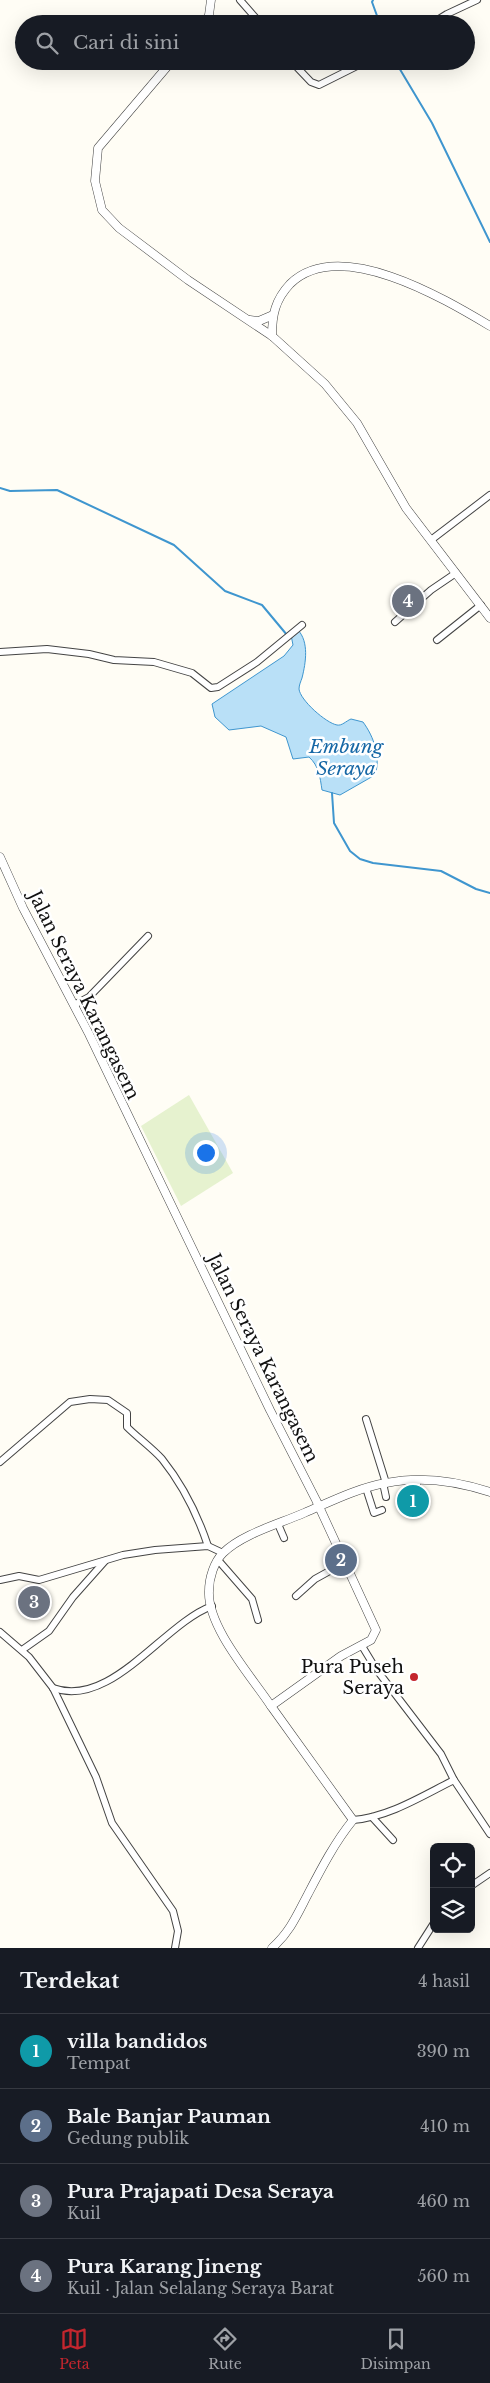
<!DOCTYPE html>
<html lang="id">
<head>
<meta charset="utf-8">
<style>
	body { margin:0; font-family:"Libre Baskerville",serif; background:#20242c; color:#f1f3f6 }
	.controls { position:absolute; right:15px; bottom:15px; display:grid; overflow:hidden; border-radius:8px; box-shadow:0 5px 20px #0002 }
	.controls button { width:45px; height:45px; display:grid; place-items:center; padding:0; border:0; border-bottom:1px solid #363941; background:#171b24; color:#f1f3f6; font:25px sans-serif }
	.you { position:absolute; left:205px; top:1152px; width:18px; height:18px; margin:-12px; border:4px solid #fff; border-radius:50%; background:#1a73e8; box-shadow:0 0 0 8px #1a73e833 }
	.badge { display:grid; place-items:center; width:32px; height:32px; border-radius:50%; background:#c4262e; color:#fff; font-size:16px; font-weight:700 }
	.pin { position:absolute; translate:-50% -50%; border:2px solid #fff; box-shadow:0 1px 5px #0006 }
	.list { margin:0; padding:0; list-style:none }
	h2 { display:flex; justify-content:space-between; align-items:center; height:65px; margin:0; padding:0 20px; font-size:21px }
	h2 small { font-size:16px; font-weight:400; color:#9ea1a6 }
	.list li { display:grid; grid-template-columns:32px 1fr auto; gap:15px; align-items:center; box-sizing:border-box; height:75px; padding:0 20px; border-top:1px solid #363941 }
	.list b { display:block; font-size:19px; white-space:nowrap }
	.list p { margin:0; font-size:16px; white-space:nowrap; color:#9ea1a6 }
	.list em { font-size:16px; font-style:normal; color:#9ea1a6 }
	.icon { flex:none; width:28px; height:28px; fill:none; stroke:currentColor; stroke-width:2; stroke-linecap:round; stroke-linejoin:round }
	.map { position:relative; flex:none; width:490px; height:1948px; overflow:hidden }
	.search { position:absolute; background:#171b24; box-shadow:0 5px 20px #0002; left:15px; right:15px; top:15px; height:55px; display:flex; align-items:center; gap:12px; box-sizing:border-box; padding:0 18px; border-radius:28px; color:#9ea1a6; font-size:19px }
	.sheet { height:365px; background:#171b24 }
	nav { display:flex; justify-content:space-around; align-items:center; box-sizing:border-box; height:70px; border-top:1px solid #363941; background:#171b24; font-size:14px; color:#9ea1a6 }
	nav a { display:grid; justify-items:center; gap:2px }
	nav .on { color:#c4262e }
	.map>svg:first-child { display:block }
	.pitch { fill:#e6f2cf }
	.water { fill:#b9e0f7; stroke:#3f96cf }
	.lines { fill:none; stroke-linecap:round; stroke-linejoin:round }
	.stream { stroke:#3f96cf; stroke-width:2 }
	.minor-casing { stroke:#444; stroke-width:8 }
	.tertiary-casing { stroke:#444; stroke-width:9 }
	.minor { stroke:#fff; stroke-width:6 }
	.tertiary { stroke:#fff; stroke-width:8 }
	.poi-dot { fill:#c4262e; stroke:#fff; stroke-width:2 }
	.labels { text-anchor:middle; stroke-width:5; stroke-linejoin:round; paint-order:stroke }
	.street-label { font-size:18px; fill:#111; stroke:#fff }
	.poi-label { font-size:18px; fill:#111; stroke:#fff; text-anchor:end }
	.water-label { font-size:19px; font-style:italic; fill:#1768a6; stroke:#fff }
</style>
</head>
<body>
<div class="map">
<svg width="490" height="1948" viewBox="0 0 490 1948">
	<rect width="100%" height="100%" fill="#fffdf5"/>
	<!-- pitch -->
	<path class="pitch" d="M189,1095L233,1173L181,1206L141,1126Z"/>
	<!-- water -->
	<path class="water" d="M298,630C309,642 306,662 302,678C301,681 299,685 299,689C300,700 326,723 337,725C342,726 346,721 351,719L363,722C374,737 381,757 375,775L340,795L322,790C320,777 319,766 309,757L293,759L286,737L261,726L229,730L215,717L212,704L284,656L293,645L291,635Z"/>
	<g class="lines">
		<!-- stream -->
		<g class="stream">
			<path d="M373,0L372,2L380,24"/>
			<path d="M395,61L432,123L490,242"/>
			<path d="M0,488L10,491L57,490L174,545L225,591L262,605L287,635"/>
			<path d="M332,793L334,823L350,851L360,859L373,863L441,871L476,889L490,893"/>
		</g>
		<!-- minor casing -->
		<g class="minor-casing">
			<g id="minor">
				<path d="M240,0L261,24"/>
				<path d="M431,24L447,14L477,0"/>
				<path d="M291,61L311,82L319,85L367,61"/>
				<path d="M431,540L490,495"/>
				<path d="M395,622L431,590L456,573"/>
				<path d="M437,640L481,605"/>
				<path d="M0,652L47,649L89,654L114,660L154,662L192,673L211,688L218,687L257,662L302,625"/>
				<path d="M74,1005L89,997L148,936"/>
				<path d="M366,1419L386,1483"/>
				<path d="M0,1462L70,1402L90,1399L108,1400L127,1413V1427C138,1438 151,1447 162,1459C182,1484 198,1516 208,1546"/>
				<path d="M417,1480V1489"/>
				<path d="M383,1483L386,1497"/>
				<path d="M366,1488L374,1513L382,1510"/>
				<path d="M278,1524L284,1538"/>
				<path d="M218,1560L252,1599L258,1620"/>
				<path d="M0,1580L19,1576L39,1580L123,1555L155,1550L208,1546L223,1553"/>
				<path d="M296,1596L315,1579L344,1563"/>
				<path d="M0,1632L29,1657L53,1688L96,1777L112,1823L173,1911L178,1931L175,1948"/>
				<path d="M362,1646L376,1669L441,1754L454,1780L490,1834"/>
				<path d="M22,1650L49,1631L73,1597L105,1561"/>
				<path d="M53,1688C111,1709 163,1624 212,1606"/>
				<path d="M372,1817L393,1840"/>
				<path d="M353,1820C389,1817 422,1796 454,1780"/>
				<path d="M471,1886L490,1873"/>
				<path d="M418,1948L434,1923"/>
			</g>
		</g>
		<!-- tertiary casing -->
		<g class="tertiary-casing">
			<g id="tertiary">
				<path d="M204,24L209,15L211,0"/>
				<path d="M172,61L98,148L95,181L102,210L119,228L188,280L272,336L325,384L357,423L406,508L490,618"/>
				<path d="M250,320L259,321L273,315"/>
				<path d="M272,336C272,315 275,300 290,284C339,236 443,298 490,326"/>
				<path d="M0,857L23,908L89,1034L270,1410L316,1500L376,1630L371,1640L341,1656L271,1706L353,1820C335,1842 321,1869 308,1894C297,1915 290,1932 272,1948"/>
				<path d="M271,1706C252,1677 207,1627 209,1591C209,1578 214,1562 223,1553C242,1534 279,1524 304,1513C330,1502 357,1488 386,1483C420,1476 457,1481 490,1492"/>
			</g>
		</g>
		<!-- minor -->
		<use href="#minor" class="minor"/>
		<!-- tertiary -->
		<use href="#tertiary" class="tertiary"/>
	</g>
	<!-- markers -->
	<circle class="poi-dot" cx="414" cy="1677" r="5"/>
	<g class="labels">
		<!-- street labels -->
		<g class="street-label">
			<text transform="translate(84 995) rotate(64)" y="6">Jalan Seraya Karangasem</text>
			<text transform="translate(263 1358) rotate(64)" y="6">Jalan Seraya Karangasem</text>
		</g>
		<!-- poi labels -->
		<g class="poi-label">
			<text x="404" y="1673">Pura Puseh<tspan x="404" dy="21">Seraya</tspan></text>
		</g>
		<!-- water labels -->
		<g class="water-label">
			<text x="346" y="753">Embung<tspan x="346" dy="22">Seraya</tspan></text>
		</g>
	</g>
</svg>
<div class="controls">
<button><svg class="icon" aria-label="locate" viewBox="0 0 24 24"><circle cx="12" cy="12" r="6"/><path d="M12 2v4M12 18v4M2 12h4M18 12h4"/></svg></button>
<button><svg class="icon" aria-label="layers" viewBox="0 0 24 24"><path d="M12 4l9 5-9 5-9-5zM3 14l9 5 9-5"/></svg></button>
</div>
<div class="you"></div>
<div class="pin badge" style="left:413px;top:1501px;background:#0f9aa8">1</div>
<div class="pin badge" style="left:341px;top:1560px;background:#5c6f8a">2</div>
<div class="pin badge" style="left:34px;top:1602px;background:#6b7280">3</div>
<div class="pin badge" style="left:408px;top:601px;background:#6b7280">4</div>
<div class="search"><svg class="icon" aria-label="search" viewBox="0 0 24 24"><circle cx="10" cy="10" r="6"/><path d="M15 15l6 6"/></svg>Cari di sini</div>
</div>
<section class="sheet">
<h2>Terdekat<small>4 hasil</small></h2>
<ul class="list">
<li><span class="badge" style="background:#0f9aa8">1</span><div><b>villa bandidos</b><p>Tempat</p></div><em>390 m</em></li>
<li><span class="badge" style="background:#5c6f8a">2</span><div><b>Bale Banjar Pauman</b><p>Gedung publik</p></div><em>410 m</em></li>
<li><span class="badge" style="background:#6b7280">3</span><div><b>Pura Prajapati Desa Seraya</b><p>Kuil</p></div><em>460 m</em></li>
<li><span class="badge" style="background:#6b7280">4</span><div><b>Pura Karang Jineng</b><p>Kuil · Jalan Selalang Seraya Barat</p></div><em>560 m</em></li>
</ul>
</section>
<nav>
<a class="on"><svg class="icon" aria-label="map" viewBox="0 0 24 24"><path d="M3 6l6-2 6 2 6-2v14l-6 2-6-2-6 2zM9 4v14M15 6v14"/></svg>Peta</a>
<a><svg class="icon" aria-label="directions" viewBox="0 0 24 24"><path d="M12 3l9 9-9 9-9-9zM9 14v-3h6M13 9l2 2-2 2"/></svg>Rute</a>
<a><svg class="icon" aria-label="saved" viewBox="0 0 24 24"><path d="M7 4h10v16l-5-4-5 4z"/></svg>Disimpan</a>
</nav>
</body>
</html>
